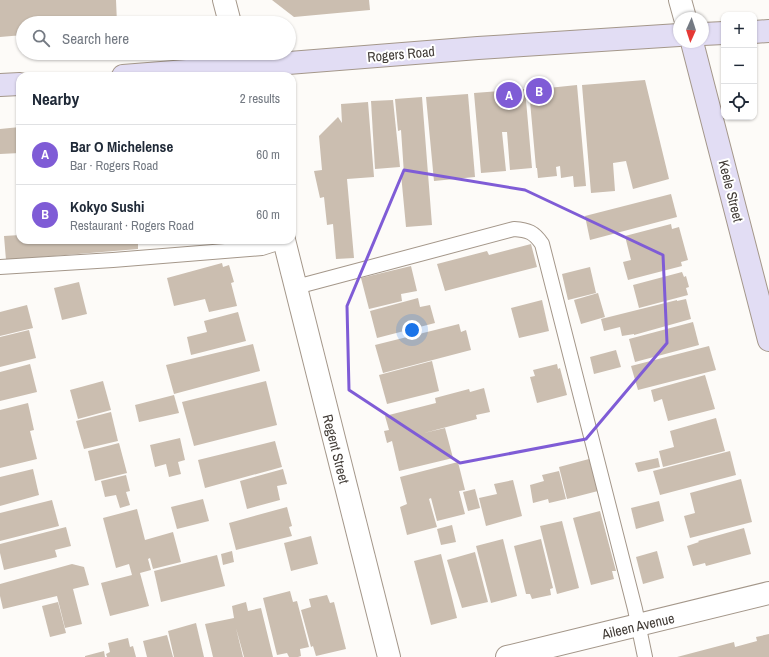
<!DOCTYPE html>
<html lang="en">
<head>
<meta charset="utf-8">
<style>
	body { margin:0; font-family:"Archivo Narrow",sans-serif; background:#f6f6f7; color:#1f2937 }
	.controls { position:absolute; right:12px; top:12px; display:grid; overflow:hidden; border-radius:8px; box-shadow:0 1px 3px #0004 }
	.controls button { width:36px; height:36px; display:grid; place-items:center; padding:0; border:0; border-bottom:1px solid #e0e1e3; background:#fff; color:#1f2937; font:20px sans-serif }
	.compass { position:absolute; left:673px; top:12px; width:36px; height:36px; border-radius:50%; background:#fff; box-shadow:0 1px 3px #0004; rotate:183deg }
	.you { position:absolute; left:412px; top:330px; width:14px; height:14px; margin:-10px; border:3px solid #fff; border-radius:50%; background:#1a73e8; box-shadow:0 0 0 6px #1a73e833 }
	.badge { display:grid; place-items:center; width:26px; height:26px; border-radius:50%; background:#7f5cd6; color:#fff; font-size:13px; font-weight:700 }
	.pin { position:absolute; translate:-50% -50%; border:2px solid #fff; box-shadow:0 1px 4px #0006 }
	.list { margin:0; padding:0; list-style:none }
	h2 { display:flex; justify-content:space-between; align-items:center; height:52px; margin:0; padding:0 16px; font-size:17px }
	h2 small { font-size:13px; font-weight:400; color:#747a83 }
	.list li { display:grid; grid-template-columns:26px 1fr auto; gap:12px; align-items:center; box-sizing:border-box; height:60px; padding:0 16px; border-top:1px solid #e0e1e3 }
	.list b { display:block; font-size:15px; white-space:nowrap }
	.list p { margin:0; font-size:13px; white-space:nowrap; color:#747a83 }
	.list em { font-size:13px; font-style:normal; color:#747a83 }
	.icon { flex:none; width:22px; height:22px; fill:none; stroke:currentColor; stroke-width:2; stroke-linecap:round; stroke-linejoin:round }
	.map { position:relative; flex:none; width:769px; height:657px; overflow:hidden }
	.search { position:absolute; background:#fff; box-shadow:0 1px 3px #0004; left:16px; top:16px; width:280px; height:44px; display:flex; align-items:center; gap:10px; box-sizing:border-box; padding:0 14px; border-radius:22px; color:#747a83; font-size:15px }
	.panel { position:absolute; background:#fff; box-shadow:0 1px 3px #0004; left:16px; top:72px; width:280px; height:172px; border-radius:12px }
	.map>svg:first-child { display:block }
	.building { fill:#cbbeb0 }
	.lines { fill:none; stroke-linecap:round; stroke-linejoin:round }
	.service-casing { stroke:#a4978a; stroke-width:16 }
	.minor-casing { stroke:#a4978a; stroke-width:24 }
	.secondary-casing { stroke:#a4978a; stroke-width:24 }
	.service { stroke:#fff; stroke-width:14 }
	.minor { stroke:#fff; stroke-width:22 }
	.secondary { stroke:#e2ddf4; stroke-width:22 }
	.marked { fill:none; stroke:#7f5cd6; stroke-width:3; stroke-linejoin:round }
	.labels { text-anchor:middle; stroke-width:4; stroke-linejoin:round; paint-order:stroke }
	.street-label { font-size:14px; fill:#413b36; stroke:#fff }
</style>
</head>
<body>
<div class="map">
<svg width="769" height="657" viewBox="0 0 769 657">
	<rect width="100%" height="100%" fill="#fdfbf8"/>
	<!-- building -->
	<g class="building">
		<path d="M0,0H116L117,23H23V35L0,37Z"/>
		<path d="M272,0H369L370,10L294,17Z"/>
		<path d="M645,80L669,179L633,189L626,161L613,163L615,191L591,193L582,85Z"/>
		<path d="M577,85L586,186L574,187L573,176L561,178L560,166L556,167L557,176L538,178L537,168H536L529,90Z"/>
		<path d="M525,89L532,168L510,170L507,132H502L506,171L481,173L474,93Z"/>
		<path d="M468,94L475,177L434,181L426,97Z"/>
		<path d="M422,97L432,225L406,227L401,174H404L401,130L398,131L395,99Z"/>
		<path d="M393,100L400,167L375,169L371,101Z"/>
		<path d="M368,102L374,177L347,179L354,258L336,259L333,224L327,225L324,197L320,198L314,171L322,170L319,136L338,117L342,123L341,104Z"/>
		<path d="M20,127V153L0,154V129Z"/>
		<path d="M671,194L677,217L590,240L585,216Z"/>
		<path d="M671,224L672,229L679,227L688,260L681,262L682,266L628,280L623,262L631,260L625,236Z"/>
		<path d="M20,235V240H138V249L6,260L4,236Z"/>
		<path d="M531,244L537,267L445,291L437,264L487,251L489,255Z"/>
		<path d="M222,263L223,267L229,265L234,282L231,283L237,306L209,312L205,299L174,306L167,278Z"/>
		<path d="M411,266L417,291L401,294L402,301L369,309L361,278Z"/>
		<path d="M590,267L596,293L568,300L562,274Z"/>
		<path d="M682,272L684,277L686,276L689,287L686,288L688,295L639,308L633,285Z"/>
		<path d="M79,282L87,314L62,320L54,288Z"/>
		<path d="M598,293L605,317L581,324L574,300Z"/>
		<path d="M418,298L420,307L430,305L435,323L377,338L370,311Z"/>
		<path d="M686,299L691,319L634,335V334L622,336L620,327L604,331L601,319L677,300V301Z"/>
		<path d="M542,300L549,331L519,338L511,308Z"/>
		<path d="M27,305L33,328L0,336V312Z"/>
		<path d="M238,312L246,341L191,355L187,337L207,332L204,321Z"/>
		<path d="M693,322L699,345L635,362L629,339Z"/>
		<path d="M459,324L461,332L466,330L471,350L383,373L375,345Z"/>
		<path d="M29,330L36,358L0,367V337Z"/>
		<path d="M253,344L260,371L174,394L166,365Z"/>
		<path d="M709,346L716,370L638,390L631,366Z"/>
		<path d="M616,350L621,367L594,374L590,357Z"/>
		<path d="M432,361L439,391L387,404L379,375Z"/>
		<path d="M30,364L37,392L0,401V372Z"/>
		<path d="M557,364L558,369L560,368L567,395L537,403L530,377L535,376L533,370Z"/>
		<path d="M705,375L715,409L668,421L662,399L654,402L651,390Z"/>
		<path d="M103,381L111,410L78,419L70,390Z"/>
		<path d="M266,381L277,425L194,446L182,402Z"/>
		<path d="M484,388L490,412L476,415L477,419L424,433L445,428L453,458L399,471L392,441L387,443L384,431L389,430L385,416L436,403L435,398L469,389L470,392Z"/>
		<path d="M174,395L179,413L139,422L135,405Z"/>
		<path d="M28,403L34,430L30,431L37,459L0,468V410Z"/>
		<path d="M111,412L118,441L84,449L76,421Z"/>
		<path d="M716,418L725,451L663,467L659,451L674,447L670,431Z"/>
		<path d="M180,438L185,460L178,462L181,474L169,477L166,464L155,467L150,445Z"/>
		<path d="M275,441L282,467L205,488L198,460Z"/>
		<path d="M119,443L127,473L95,481L88,451Z"/>
		<path d="M730,451L736,475L660,495L653,471Z"/>
		<path d="M658,458L660,467L638,472L635,463Z"/>
		<path d="M589,459L598,491L567,499L559,467Z"/>
		<path d="M458,462L465,490L459,491L465,514L437,521L431,498L429,499L437,527L407,535L400,507L407,504L400,477Z"/>
		<path d="M33,469L39,495L0,506V477Z"/>
		<path d="M283,469L287,484L277,486L280,500L247,509L240,481Z"/>
		<path d="M559,471L566,499L549,503L548,499L533,503L530,485L544,481L542,475Z"/>
		<path d="M126,475L130,491L126,492L130,505L120,508L116,495L105,497L101,481Z"/>
		<path d="M741,479L752,522L690,538L684,516L695,513L690,493Z"/>
		<path d="M513,480L522,516L486,526L479,498L497,494L494,484Z"/>
		<path d="M475,489L480,508L468,511L463,492Z"/>
		<path d="M203,499L209,521L177,529L171,507Z"/>
		<path d="M52,500L59,526L0,541V513Z"/>
		<path d="M659,501L664,521L636,529L631,508Z"/>
		<path d="M287,507L292,526L289,527L292,536L236,550L229,523Z"/>
		<path d="M137,509L145,540L173,532L181,562L153,569L150,558L148,559L151,570L140,573L149,606L110,616L101,583L132,575L129,564L116,568L103,518Z"/>
		<path d="M600,511L616,571H612L614,579L591,585L573,518Z"/>
		<path d="M562,521L579,588L557,594L540,526Z"/>
		<path d="M452,525L456,542L441,545L437,529Z"/>
		<path d="M66,527L71,546L55,550L57,557L4,570L0,553V544Z"/>
		<path d="M744,528L751,554L706,566L705,563L693,566L687,546L699,542L698,541Z"/>
		<path d="M311,536L318,564L291,571L284,543Z"/>
		<path d="M503,539L517,596L491,603L476,546Z"/>
		<path d="M541,539L553,588L550,589L551,595L532,599L530,594H526L514,546Z"/>
		<path d="M232,551L234,562L223,565L221,554Z"/>
		<path d="M657,551L664,578L643,584L636,557Z"/>
		<path d="M475,552L488,602L462,608L447,560Z"/>
		<path d="M441,554L457,618L431,625L414,561Z"/>
		<path d="M217,555L225,586L161,602L154,571Z"/>
		<path d="M72,564L84,567L89,585L73,589L82,624L65,628L57,596L3,609L0,596V584Z"/>
		<path d="M290,591L293,602L297,601L309,647L300,649L301,656L298,657H289L287,653L277,655L263,598Z"/>
		<path d="M327,595L330,603L334,602L346,649L316,656L313,646L311,647L301,610L311,607L309,599Z"/>
		<path d="M58,602L66,633L50,637L42,606Z"/>
		<path d="M246,602L248,611L261,608L273,657H244L236,628L243,657H213L205,624L234,618L232,606Z"/>
		<path d="M196,623L204,657H174L168,631Z"/>
		<path d="M769,634V657H677L734,642L735,647L757,641L756,637Z"/>
		<path d="M167,635L173,657H147L143,641Z"/>
		<path d="M128,638L130,647L133,646L136,657H107L106,654L110,652L108,643Z"/>
		<path d="M104,651L105,657H85V656Z"/>
	</g>
	<g class="lines">
		<!-- service casing -->
		<g class="service-casing">
			<g id="service">
				<path d="M0,267L113,260L262,248L284,241"/>
				<path d="M296,287L514,229C528,230 534,232 542,244L635,609L645,657"/>
			</g>
		</g>
		<!-- minor casing -->
		<g class="minor-casing">
			<g id="minor">
				<path d="M224,0L230,23"/>
				<path d="M680,0L685,18"/>
				<path d="M284,240L389,657"/>
				<path d="M507,657L769,593"/>
			</g>
		</g>
		<!-- secondary casing -->
		<g class="secondary-casing">
			<g id="secondary">
				<path d="M754,32L769,31"/>
				<path d="M703,34L724,33"/>
				<path d="M692,42L769,340"/>
				<path d="M123,76L478,48L679,35"/>
				<path d="M0,85L20,84"/>
			</g>
		</g>
		<!-- service -->
		<use href="#service" class="service"/>
		<!-- minor -->
		<use href="#minor" class="minor"/>
		<!-- secondary -->
		<use href="#secondary" class="secondary"/>
	</g>
	<!-- marked area -->
	<path class="marked" d="M404,170L525,190L663,255L667,343L586,439L460,463L349,390L347,306Z"/>
	<g class="labels">
		<!-- street labels -->
		<g class="street-label">
			<text transform="translate(401 54) rotate(-5)" y="5">Rogers Road</text>
			<text transform="translate(731 191) rotate(76)" y="5">Keele Street</text>
			<text transform="translate(336 449) rotate(76)" y="5">Regent Street</text>
			<text transform="translate(638 626) rotate(-13)" y="5">Aileen Avenue</text>
		</g>
	</g>
</svg>
<div class="controls">
<button>+</button>
<button>−</button>
<button><svg class="icon" aria-label="locate" viewBox="0 0 24 24"><circle cx="12" cy="12" r="6"/><path d="M12 2v4M12 18v4M2 12h4M18 12h4"/></svg></button>
</div>
<svg class="compass" viewBox="-18 -18 36 36"><path d="M0-13l5 13h-10z" fill="#e53935"/><path d="M0 13l5-13h-10z" fill="#747a83"/></svg>
<div class="you"></div>
<div class="pin badge" style="left:509px;top:95px">A</div>
<div class="pin badge" style="left:539px;top:91px">B</div>
<div class="search"><svg class="icon" aria-label="search" viewBox="0 0 24 24"><circle cx="10" cy="10" r="6"/><path d="M15 15l6 6"/></svg>Search here</div>
<section class="panel">
<h2>Nearby<small>2 results</small></h2>
<ul class="list">
<li><span class="badge">A</span><div><b>Bar O Michelense</b><p>Bar · Rogers Road</p></div><em>60 m</em></li>
<li><span class="badge">B</span><div><b>Kokyo Sushi</b><p>Restaurant · Rogers Road</p></div><em>60 m</em></li>
</ul>
</section>
</div>
</body>
</html>
